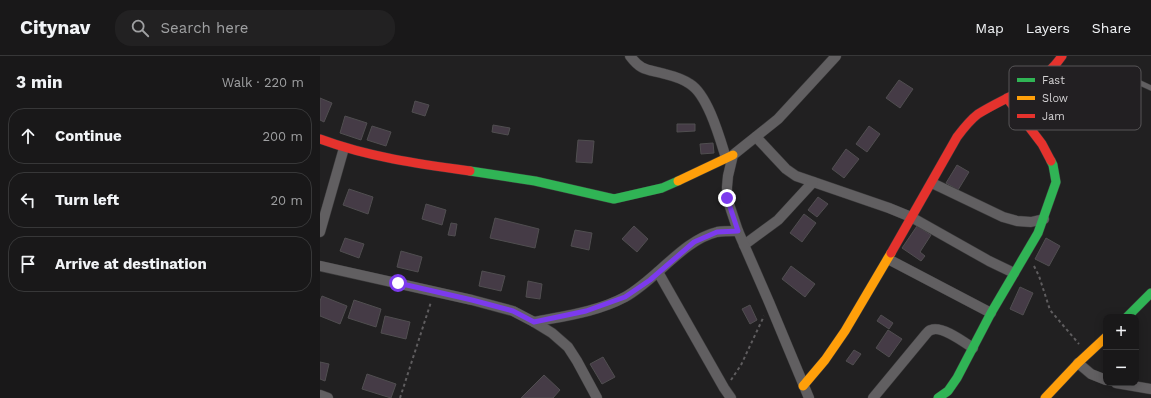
<!DOCTYPE html>
<html lang="en">
<head>
<meta charset="utf-8">
<style>
	body { margin:0; font-family:"Work Sans",sans-serif; background:#222122; color:#f1f3f6 }
	.controls { position:absolute; right:12px; bottom:12px; display:grid; overflow:hidden; border-radius:8px; box-shadow:0 2px 10px #0003 }
	.controls button { width:36px; height:36px; display:grid; place-items:center; padding:0; border:0; border-bottom:1px solid #373738; background:#191819; color:#f1f3f6; font:20px sans-serif }
	.stop { position:absolute; width:12px; height:12px; margin:-9px; border:3px solid #7c3aed; border-radius:50%; background:#fff }
	.stop.end { background:#7c3aed; border-color:#fff; box-shadow:0 1px 4px #0008 }
	.list { margin:0; padding:0; list-style:none }
	h2 { display:flex; justify-content:space-between; align-items:center; height:52px; margin:0; padding:0 16px; font-size:17px }
	h2 small { font-size:13px; font-weight:400; color:#9fa0a2 }
	.list li { display:grid; grid-template-columns:26px 1fr auto; gap:12px; align-items:center; box-sizing:border-box; height:56px; margin:0 8px 8px; padding:0 8px; border:1px solid #373738; border-radius:16px }
	.list b { display:block; font-size:15px; white-space:nowrap }
	.list em { font-size:13px; font-style:normal; color:#9fa0a2 }
	.icon { flex:none; width:22px; height:22px; fill:none; stroke:currentColor; stroke-width:2; stroke-linecap:round; stroke-linejoin:round }
	.map { position:relative; flex:none; width:831px; height:342px; overflow:hidden }
	header { display:flex; align-items:center; gap:24px; box-sizing:border-box; height:56px; padding:0 20px; background:#191819; border-bottom:1px solid #373738 }
	header strong { font-size:19px }
	nav { display:flex; gap:22px; margin-inline-start:auto; font-size:14px }
	.search { width:280px; height:36px; background:#222122; display:flex; align-items:center; gap:10px; box-sizing:border-box; padding:0 14px; border-radius:16px; color:#9fa0a2; font-size:15px }
	main { display:flex }
	aside { flex:1; background:#191819 }
	.map>svg:first-child { display:block }
	.building { fill:#453b46; stroke:#504e50 }
	.lines { fill:none; stroke-linecap:round; stroke-linejoin:round }
	.lane-casing { stroke:#3b3a3b; stroke-width:6 }
	.street-casing { stroke:#3b3a3b; stroke-width:11 }
	.fast-casing { stroke:#3b3a3b; stroke-width:10 }
	.slow-casing { stroke:#3b3a3b; stroke-width:10 }
	.jam-casing { stroke:#3b3a3b; stroke-width:10 }
	.path { stroke:#5f5d5f; stroke-width:2; stroke-dasharray:3 3; stroke-linecap:butt }
	.lane { stroke:#615f61; stroke-width:5 }
	.street { stroke:#615f61; stroke-width:10 }
	.fast { stroke:#30b455; stroke-width:9 }
	.slow { stroke:#ff9f0a; stroke-width:9 }
	.jam { stroke:#e5322d; stroke-width:9 }
	.route { stroke:#7c3aed; stroke-width:5 }
	.key { fill:#221f22; stroke:#575557; stroke-width:1 }
	.key-label { font-size:11px; fill:#d4d2d4 }
</style>
</head>
<body>
<header>
<strong>Citynav</strong>
<div class="search"><svg class="icon" aria-label="search" viewBox="0 0 24 24"><circle cx="10" cy="10" r="6"/><path d="M15 15l6 6"/></svg>Search here</div>
<nav><a>Map</a><a>Layers</a><a>Share</a></nav>
</header>
<main>
<aside>
<h2>3 min<small>Walk · 220 m</small></h2>
<ul class="list">
<li><svg class="icon" aria-label="ahead" viewBox="0 0 24 24"><path d="M12 20V5M6 11l6-6 6 6"/></svg><div><b>Continue</b></div><em>200 m</em></li>
<li><svg class="icon" aria-label="left" viewBox="0 0 24 24"><path d="M17 20v-9H6M10 6l-5 5 5 5"/></svg><div><b>Turn left</b></div><em>20 m</em></li>
<li><svg class="icon" aria-label="arrive" viewBox="0 0 24 24"><path d="M6 21V4h12l-3 4 3 4H6"/></svg><div><b>Arrive at destination</b></div></li>
</ul>
</aside>
<div class="map">
<svg width="831" height="342" viewBox="0 0 831 342">
	<rect width="100%" height="100%" fill="#212021"/>
	<!-- building -->
	<g class="building">
		<path d="M579,24L593,33L580,52L566,42Z"/>
		<path d="M0,42L12,47L4,66L0,64Z"/>
		<path d="M95,45L109,49L105,60L92,56Z"/>
		<path d="M25,60L47,67L41,84L20,77Z"/>
		<path d="M357,68H375V75L357,76Z"/>
		<path d="M173,69L190,72L188,79L172,76Z"/>
		<path d="M52,70L71,76L66,90L47,84Z"/>
		<path d="M549,70L560,78L547,96L536,88Z"/>
		<path d="M258,84L274,85L272,107L256,106Z"/>
		<path d="M393,87L394,97L381,98L380,88Z"/>
		<path d="M526,93L539,103L524,122L512,113Z"/>
		<path d="M637,109L649,116L638,134L626,127Z"/>
		<path d="M29,133L53,141L48,158L23,149Z"/>
		<path d="M498,141L508,148L497,161L488,154Z"/>
		<path d="M106,148L126,154L122,169L102,163Z"/>
		<path d="M484,158L496,167L482,186L470,177Z"/>
		<path d="M175,162L219,173L215,192L170,182Z"/>
		<path d="M131,167L137,168L135,180L128,179Z"/>
		<path d="M314,170L328,183L317,196L302,183Z"/>
		<path d="M597,170L611,179L600,196L605,200L601,205L582,192Z"/>
		<path d="M255,174L272,177L269,194L251,190Z"/>
		<path d="M25,182L44,188L39,202L20,195Z"/>
		<path d="M726,182L740,190L729,210L715,203Z"/>
		<path d="M81,195L102,201L98,216L77,211Z"/>
		<path d="M471,210L495,228L485,241L462,223Z"/>
		<path d="M162,215L185,220L181,235L159,230Z"/>
		<path d="M208,225L222,228L220,243L206,241Z"/>
		<path d="M700,231L713,237L703,259L690,253Z"/>
		<path d="M2,240L27,250L20,268L0,260V245Z"/>
		<path d="M34,244L61,253L56,271L28,262Z"/>
		<path d="M430,249L437,264L430,268L422,253Z"/>
		<path d="M561,259L573,267L569,273L557,265Z"/>
		<path d="M65,260L90,266L86,283L61,277Z"/>
		<path d="M568,274L582,283L569,301L556,292Z"/>
		<path d="M534,294L541,298L533,309L526,305Z"/>
		<path d="M283,301L295,321L282,328L270,308Z"/>
		<path d="M0,306L9,308L5,325L0,323Z"/>
		<path d="M47,318L76,328L71,342L42,333Z"/>
		<path d="M224,319L240,334L233,342H201Z"/>
	</g>
	<g class="lines">
		<!-- lane casing -->
		<g class="lane-casing">
			<path id="lane" d="M803,19L831,32"/>
		</g>
		<!-- street casing -->
		<g class="street-casing">
			<g id="street">
				<path d="M310,0C322,16 328,13 345,18C353,20 363,23 370,28C388,39 400,83 406,102"/>
				<path d="M436,81L466,113L476,120L569,152L591,161L669,205L694,217"/>
				<path d="M612,127L683,161L697,165L711,166L724,163"/>
				<path d="M0,176L24,92"/>
				<path d="M424,189L458,164L493,126"/>
				<path d="M568,203L671,257"/>
				<path d="M0,210L152,244L193,255L214,266L232,277L248,291L257,305L277,342"/>
				<path d="M338,216L404,332L411,342"/>
				<path d="M214,266C244,260 277,256 305,241C336,224 363,184 397,176C403,175 411,175 418,175"/>
				<path d="M758,307L771,318L786,324"/>
				<path d="M796,327L831,333"/>
				<path d="M0,339L8,342"/>
				<path d="M489,342L449,246L418,175L407,142V131L408,120L413,99L458,63L516,0"/>
				<path d="M553,342L606,278C608,276 609,274 611,274C621,269 644,286 653,292"/>
			</g>
		</g>
		<!-- fast casing -->
		<g class="fast-casing">
			<g id="fast">
				<path d="M150,115L215,125L294,143L342,132L358,125"/>
				<path d="M807,261L831,237"/>
				<path d="M618,342L628,335L637,322L671,257L718,177L736,126L733,109L731,105"/>
			</g>
		</g>
		<!-- slow casing -->
		<g class="slow-casing">
			<g id="slow">
				<path d="M358,125L413,99"/>
				<path d="M483,330L505,304L525,275L571,197"/>
				<path d="M725,342L758,307L786,281"/>
			</g>
		</g>
		<!-- jam casing -->
		<g class="jam-casing">
			<g id="jam">
				<path d="M687,42L722,88L731,105"/>
				<path d="M0,83C48,101 99,108 150,115"/>
				<path d="M571,197L637,81C643,73 650,64 658,58C688,39 721,31 742,0"/>
			</g>
		</g>
		<!-- path -->
		<g class="path">
			<path d="M714,210L719,220L730,254L759,288"/>
			<path d="M411,324L421,309L444,260"/>
			<path d="M80,342L111,246"/>
		</g>
		<!-- lane -->
		<use href="#lane" class="lane"/>
		<!-- street -->
		<use href="#street" class="street"/>
		<!-- fast -->
		<use href="#fast" class="fast"/>
		<!-- slow -->
		<use href="#slow" class="slow"/>
		<!-- jam -->
		<use href="#jam" class="jam"/>
	</g>
	<g class="lines">
		<!-- route -->
		<path class="route" d="M78,227L152,244L193,255L214,266L266,255L305,241L330,224L374,186L397,176L418,175L407,142"/>
	</g>
	<!-- legend -->
	<rect x="689" y="10" width="132" height="64" rx="6" class="key"/>
	<rect x="697" y="22" width="18" height="4" fill="#30b455"/>
	<rect x="697" y="40" width="18" height="4" fill="#ff9f0a"/>
	<rect x="697" y="58" width="18" height="4" fill="#e5322d"/>
	<g class="key-label">
		<text x="722" y="28">Fast</text>
		<text x="722" y="46">Slow</text>
		<text x="722" y="64">Jam</text>
	</g>
</svg>
<div class="controls">
<button>+</button>
<button>−</button>
</div>
<div class="stop" style="left:78px;top:227px"></div>
<div class="stop end" style="left:407px;top:142px"></div>
</div>
</main>
</body>
</html>
